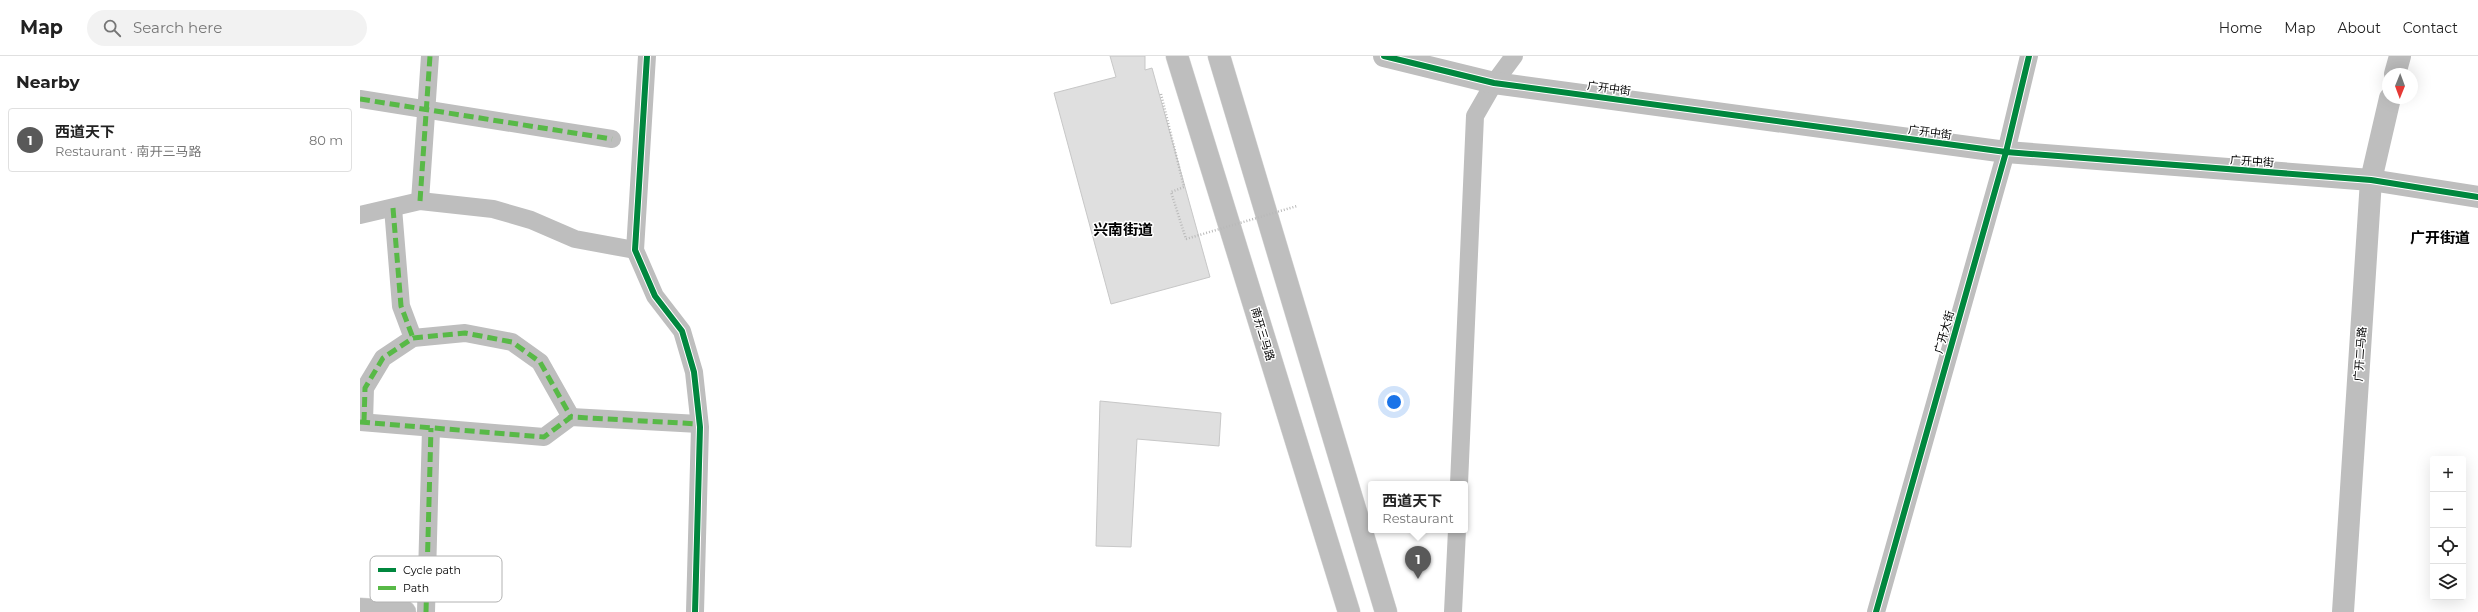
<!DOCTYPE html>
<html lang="en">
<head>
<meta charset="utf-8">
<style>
	body { margin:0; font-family:Montserrat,"Noto Sans SC",sans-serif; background:#f2f2f2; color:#222 }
	.controls { position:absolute; right:12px; bottom:12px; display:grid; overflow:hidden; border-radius:4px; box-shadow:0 4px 16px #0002 }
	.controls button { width:36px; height:36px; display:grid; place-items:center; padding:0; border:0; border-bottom:1px solid #e0e0e0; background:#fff; color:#222; font:20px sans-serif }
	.compass { position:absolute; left:2022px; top:12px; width:36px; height:36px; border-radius:50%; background:#fff; box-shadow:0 4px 16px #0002; rotate:181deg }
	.you { position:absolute; left:1034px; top:346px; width:14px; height:14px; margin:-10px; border:3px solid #fff; border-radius:50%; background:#1a73e8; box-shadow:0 0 0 6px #1a73e833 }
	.badge { display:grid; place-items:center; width:26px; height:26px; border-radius:50%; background:#595959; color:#fff; font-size:13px; font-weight:700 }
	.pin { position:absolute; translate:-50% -33px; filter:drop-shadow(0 1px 2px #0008) }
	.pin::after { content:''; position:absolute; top:21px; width:14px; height:12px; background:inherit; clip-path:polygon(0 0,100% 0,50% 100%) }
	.popup { position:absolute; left:1008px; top:425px; width:100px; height:52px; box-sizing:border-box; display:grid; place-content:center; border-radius:4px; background:#fff; filter:drop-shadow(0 1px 3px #0005); font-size:13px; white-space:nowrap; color:#767676 }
	.popup b { font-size:15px; color:#222 }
	.popup::after { content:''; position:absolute; left:50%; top:100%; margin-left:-8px; border:8px solid transparent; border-top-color:#fff }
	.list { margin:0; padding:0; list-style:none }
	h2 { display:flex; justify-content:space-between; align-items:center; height:52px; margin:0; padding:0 16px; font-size:17px }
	h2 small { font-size:13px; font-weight:400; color:#767676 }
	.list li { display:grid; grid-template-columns:26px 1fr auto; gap:12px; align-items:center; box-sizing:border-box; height:64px; margin:0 8px 8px; padding:0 8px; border:1px solid #e0e0e0; border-radius:4px }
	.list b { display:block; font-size:15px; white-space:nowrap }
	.list p { margin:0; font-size:13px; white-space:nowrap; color:#767676 }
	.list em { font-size:13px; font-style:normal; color:#767676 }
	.icon { flex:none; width:22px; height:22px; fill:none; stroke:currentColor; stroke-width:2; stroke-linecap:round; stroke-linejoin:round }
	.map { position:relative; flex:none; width:2118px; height:556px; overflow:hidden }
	header { display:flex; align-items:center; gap:24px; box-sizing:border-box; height:56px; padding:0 20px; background:#fff; border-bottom:1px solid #e0e0e0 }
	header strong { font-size:19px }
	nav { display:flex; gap:22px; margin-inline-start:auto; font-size:14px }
	.search { width:280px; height:36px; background:#f2f2f2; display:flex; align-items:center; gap:10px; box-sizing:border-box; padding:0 14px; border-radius:22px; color:#767676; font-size:15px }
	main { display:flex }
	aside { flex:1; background:#fff }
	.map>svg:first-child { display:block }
	.building { fill:#dfdfdf; stroke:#c7c7c7 }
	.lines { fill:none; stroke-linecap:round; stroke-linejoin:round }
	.primary-casing { stroke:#dbdbdb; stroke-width:23 }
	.path { stroke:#b9b9b9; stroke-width:2.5; stroke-dasharray:1 2; stroke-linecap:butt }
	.minor { stroke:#bebebe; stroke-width:18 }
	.tertiary { stroke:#bebebe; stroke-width:22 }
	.primary { stroke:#bebebe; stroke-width:22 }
	.path-bridge { stroke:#b9b9b9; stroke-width:2.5; stroke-dasharray:1 2; stroke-linecap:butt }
	.quiet { stroke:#58b947; stroke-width:5; stroke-dasharray:10 5; stroke-linecap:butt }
	.cycleway-casing { stroke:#fff; stroke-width:8 }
	.cycleway { stroke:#00873e; stroke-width:6 }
	.labels { text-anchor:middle; stroke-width:3; stroke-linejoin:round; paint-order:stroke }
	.street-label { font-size:11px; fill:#000; stroke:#fff }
	.district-label { font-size:15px; font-weight:bold; fill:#000; stroke:#fff }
	.key { fill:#fff; stroke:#b2b2b2; stroke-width:1 }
	.key-label { font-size:11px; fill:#000 }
</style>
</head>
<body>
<header>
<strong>Map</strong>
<div class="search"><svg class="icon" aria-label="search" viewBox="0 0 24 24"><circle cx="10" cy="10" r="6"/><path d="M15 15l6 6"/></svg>Search here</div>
<nav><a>Home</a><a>Map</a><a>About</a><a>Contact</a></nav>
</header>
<main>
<aside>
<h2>Nearby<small></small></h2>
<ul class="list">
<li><span class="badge">1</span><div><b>西道天下</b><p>Restaurant · 南开三马路</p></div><em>80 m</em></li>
</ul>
</aside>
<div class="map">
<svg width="2118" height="556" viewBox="0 0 2118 556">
	<rect width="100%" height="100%" fill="#fff"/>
	<!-- building -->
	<g class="building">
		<path d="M750,0H785V14L792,12L850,221L751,248L694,37L756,21Z"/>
		<path d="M740,345L861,357L859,390L777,383L771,491L736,490Z"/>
	</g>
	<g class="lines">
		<!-- primary casing -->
		<g class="primary-casing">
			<g id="primary">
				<path d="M817,0L989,556"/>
				<path d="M859,0L1026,556"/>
				<path d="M0,553L45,556"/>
			</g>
		</g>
		<!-- path -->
		<path class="path" d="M801,38L824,131L811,136L826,183"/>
		<!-- minor -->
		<g class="minor">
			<path d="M287,0L275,194L295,240L322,275L334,316L340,371L335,556"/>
			<path d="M0,43L252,83"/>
			<path d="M60,145L70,0"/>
			<path d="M33,152L41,250L53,282"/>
			<path d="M0,159L60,145L133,153L171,164L215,183L275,194"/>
			<path d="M0,366L184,381L211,361L339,368"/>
			<path d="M4,366L5,332L23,302L53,282L105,277L152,286L180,306L211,361"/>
			<path d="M1099,428L1115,60L1134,27L1154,0"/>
			<path d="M66,556L71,372"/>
			<path d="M1093,556L1097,474"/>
			<path d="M1516,556L1646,96L1669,0"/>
		</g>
		<!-- tertiary -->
		<g class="tertiary">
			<path d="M1024,0L1134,27L1646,96L2011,124L2118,141"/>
			<path d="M2035,18L2040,0"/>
			<path d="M1983,556L2011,124L2030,42"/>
		</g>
		<!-- primary -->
		<use href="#primary" class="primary"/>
		<!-- path-bridge -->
		<path class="path-bridge" d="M826,183L937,150"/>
		<!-- quiet -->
		<g class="quiet">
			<path d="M0,43L252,83"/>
			<path d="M60,145L70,0"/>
			<path d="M33,152L41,250L53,282"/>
			<path d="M0,366L184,381L211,361L339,368"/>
			<path d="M4,366L5,332L23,302L53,282L105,277L152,286L180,306L211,361"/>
			<path d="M66,556L71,372"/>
		</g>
		<!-- cycleway casing -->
		<g class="cycleway-casing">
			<g id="cycleway">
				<path d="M287,0L275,194L295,240L322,275L334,316L340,371L335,556"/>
				<path d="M1024,0L1134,27L1646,96L2011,124L2118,141"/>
				<path d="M1516,556L1646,96L1669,0"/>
			</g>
		</g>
		<!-- cycleway -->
		<use href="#cycleway" class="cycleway"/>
	</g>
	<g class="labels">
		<!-- street labels -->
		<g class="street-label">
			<text transform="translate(1249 32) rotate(8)" y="4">广开中街</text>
			<text transform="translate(1570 76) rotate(8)" y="4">广开中街</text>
			<text transform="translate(1892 105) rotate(4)" y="4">广开中街</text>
			<text transform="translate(1584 276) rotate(-74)" y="4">广开大街</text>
			<text transform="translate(903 278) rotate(73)" y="4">南开三马路</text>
			<text transform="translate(2000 298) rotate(-86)" y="4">广开二马路</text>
		</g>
		<!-- district labels -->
		<g class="district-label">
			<text x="763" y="179">兴南街道</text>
			<text x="2080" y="187">广开街道</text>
		</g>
	</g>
	<!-- legend -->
	<rect x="10" y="500" width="132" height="46" rx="6" class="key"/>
	<rect x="18" y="512" width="18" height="4" fill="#00873e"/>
	<rect x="18" y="530" width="18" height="4" fill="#58b947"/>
	<g class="key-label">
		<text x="43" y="518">Cycle path</text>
		<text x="43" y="536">Path</text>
	</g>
</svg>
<div class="controls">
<button>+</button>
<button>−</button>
<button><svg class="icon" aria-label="locate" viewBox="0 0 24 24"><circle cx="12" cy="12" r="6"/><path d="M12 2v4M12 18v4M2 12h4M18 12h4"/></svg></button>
<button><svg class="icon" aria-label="layers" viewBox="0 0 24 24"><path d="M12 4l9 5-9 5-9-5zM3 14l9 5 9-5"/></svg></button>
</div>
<svg class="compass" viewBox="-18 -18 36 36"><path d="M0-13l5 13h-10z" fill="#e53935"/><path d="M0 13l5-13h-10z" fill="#767676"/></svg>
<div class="you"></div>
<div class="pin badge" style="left:1058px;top:523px">1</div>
<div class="popup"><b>西道天下</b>Restaurant</div>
</div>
</main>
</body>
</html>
